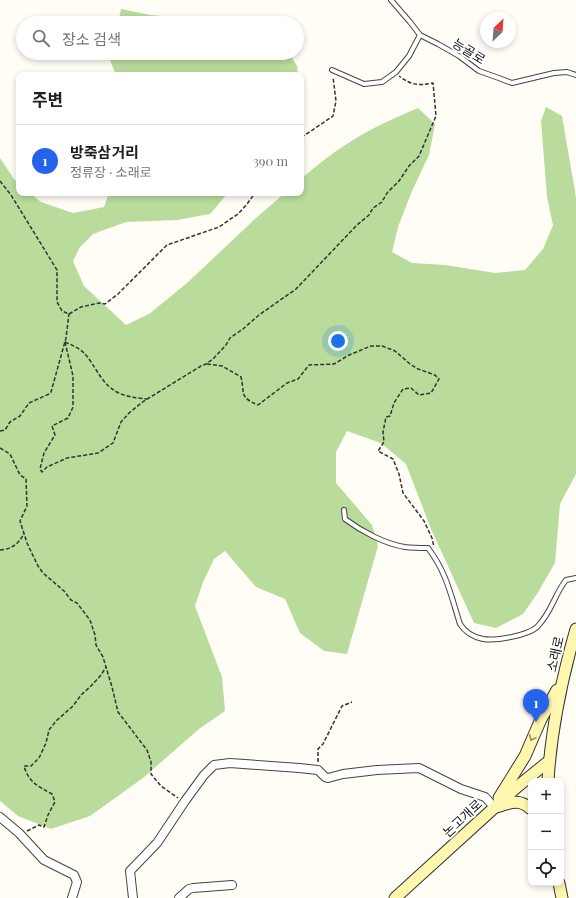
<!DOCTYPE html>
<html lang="ko">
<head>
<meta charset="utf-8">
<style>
	body { margin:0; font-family:"Playfair Display","Noto Sans KR",serif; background:#f2f2f2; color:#202124 }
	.controls { position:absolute; right:12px; bottom:12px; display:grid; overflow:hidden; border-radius:8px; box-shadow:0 2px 6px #0003 }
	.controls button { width:36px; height:36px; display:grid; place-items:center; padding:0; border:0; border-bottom:1px solid #e0e0e0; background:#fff; color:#202124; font:20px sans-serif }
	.compass { position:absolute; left:480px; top:12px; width:36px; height:36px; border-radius:50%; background:#fff; box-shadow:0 2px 6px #0003; rotate:25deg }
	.you { position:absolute; left:338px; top:341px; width:14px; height:14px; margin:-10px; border:3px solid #fff; border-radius:50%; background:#1a73e8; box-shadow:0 0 0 6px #1a73e833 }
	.badge { display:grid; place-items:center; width:26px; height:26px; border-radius:50%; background:#2563eb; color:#fff; font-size:13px; font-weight:700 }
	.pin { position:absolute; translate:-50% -33px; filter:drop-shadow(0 1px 2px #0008) }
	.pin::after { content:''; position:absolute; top:21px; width:14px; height:12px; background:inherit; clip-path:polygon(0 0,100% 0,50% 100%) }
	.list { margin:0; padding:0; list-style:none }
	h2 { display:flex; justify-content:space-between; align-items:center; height:52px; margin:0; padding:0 16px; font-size:17px }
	h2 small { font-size:13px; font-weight:400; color:#757577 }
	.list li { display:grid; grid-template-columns:26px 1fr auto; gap:12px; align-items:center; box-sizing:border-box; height:72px; padding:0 16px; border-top:1px solid #e0e0e0 }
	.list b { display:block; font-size:15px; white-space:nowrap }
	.list p { margin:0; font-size:13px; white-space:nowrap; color:#757577 }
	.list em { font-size:13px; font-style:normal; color:#757577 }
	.icon { flex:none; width:22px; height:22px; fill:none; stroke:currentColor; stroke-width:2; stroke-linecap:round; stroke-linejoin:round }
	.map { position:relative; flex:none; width:576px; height:898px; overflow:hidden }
	.search { position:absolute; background:#fff; box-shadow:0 2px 6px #0003; left:16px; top:16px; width:288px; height:44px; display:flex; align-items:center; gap:10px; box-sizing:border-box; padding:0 14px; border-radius:22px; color:#757577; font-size:15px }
	.panel { position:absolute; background:#fff; box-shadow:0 2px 6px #0003; left:16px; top:72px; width:288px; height:124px; border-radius:8px }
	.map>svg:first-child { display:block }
	.forest { fill:#b9dc9c }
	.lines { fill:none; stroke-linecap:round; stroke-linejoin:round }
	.lane-casing { stroke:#444; stroke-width:6 }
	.street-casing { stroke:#444; stroke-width:10 }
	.secondary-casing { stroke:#333; stroke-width:13 }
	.path { stroke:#333; stroke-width:1.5; stroke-dasharray:4 2; stroke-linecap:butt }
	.lane { stroke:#fff; stroke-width:4 }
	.street { stroke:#fff; stroke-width:8 }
	.secondary { stroke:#fff6b0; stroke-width:11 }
	.oneway { stroke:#948f68 }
	.labels { text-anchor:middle; stroke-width:4; stroke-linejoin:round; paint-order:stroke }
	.street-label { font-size:13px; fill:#111; stroke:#fff }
</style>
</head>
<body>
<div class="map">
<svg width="576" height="898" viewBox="0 0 576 898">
	<rect width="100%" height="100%" fill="#fffdf5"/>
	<!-- forest -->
	<g class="forest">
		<path d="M121,9L150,15L212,20L227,23H118Z"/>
		<path d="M112,53H289L297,66L298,75H116L110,60Z"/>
		<path d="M546,107L562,116L576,197V474L560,504L555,563L537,594L523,614L496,628L474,623L431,529L406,464L381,443L347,431L336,452V483L372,525L378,546L347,654L324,651L300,633L285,599L256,587L225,551L214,559L203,582L195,606L222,677L225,711L199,729L143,778L90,816L51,829L18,816L0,801V158L14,179L19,183V193H30L41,202L73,213L104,207L109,193H228L210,214L177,220L126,222L93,234L80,247L73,261L84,286L126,325L149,314L187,283L256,218L285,193H301V179C316,166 332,153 350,142C371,128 395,118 418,108L435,124L429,155L412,191L398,227L392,252L412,263L445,265L495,273L525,270L543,249L553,225L547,197L541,121Z"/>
	</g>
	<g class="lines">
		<!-- lane casing -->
		<g class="lane-casing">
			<g id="lane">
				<path d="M391,0L410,22L420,35L438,44L459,56L479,71L496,77L512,83L554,73L567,72L576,75"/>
				<path d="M332,70L364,84L382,82L396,72L409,56L420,35"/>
				<path d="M344,510L345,519C361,531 385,544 405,547C413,548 420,548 428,548C447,573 451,596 460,624C465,632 473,637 483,639C495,641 527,636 537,627C552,612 554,595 566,580L576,578"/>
			</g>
		</g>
		<!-- street casing -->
		<g class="street-casing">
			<g id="street">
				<path d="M0,817L19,833L44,860L74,875L77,882L72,898"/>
				<path d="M133,898L130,871L157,843L185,801L204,775L214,765L230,763L299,768L318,770L325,777L328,778L343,774L377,770L419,768L461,789L485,797L494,807"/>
				<path d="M179,898L189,889L193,888L232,885"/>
			</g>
		</g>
		<!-- secondary casing -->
		<g class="secondary-casing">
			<g id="secondary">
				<path d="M548,781C551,730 562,678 576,629"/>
				<path d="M499,798L525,756L541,719L557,690"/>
				<path d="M496,807C510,803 519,798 531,809"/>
				<path d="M559,883L562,898"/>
				<path d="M395,898L517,787L549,761"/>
			</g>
		</g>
		<!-- path -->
		<g class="path">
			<path d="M301,137L308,133L333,116L336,101L333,77"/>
			<path d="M0,181L11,195L57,270V302L62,311L69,314"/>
			<path d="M69,314L81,307L99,303L105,304L118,294L167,245L219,227L238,214L247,204L255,193"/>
			<path d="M65,342L73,376V407L68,418L52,426L55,435L44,453L40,469L42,472L47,467L67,458L98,453L113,443L121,422L129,413L144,401L201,366L206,364L213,359L226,345L230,338L243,329L259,315L296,289L357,225L369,215L373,208L382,202L387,193L399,181L409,166L419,156L436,116L433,83C418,86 411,85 399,76"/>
			<path d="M65,342C72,345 79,348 84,353C93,362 100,380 111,388C120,396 135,398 147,399"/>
			<path d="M207,364L222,366L241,377C245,394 239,397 258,405L287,383L298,379L309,365L334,364L349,355L371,346H382L395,351L410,364L418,369L435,375L439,379L431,393L419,395L411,388L403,389L394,403L390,416L386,417L383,432L384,442L378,451L393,459L399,474L403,493L424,521L432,538L434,547"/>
			<path d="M0,431L5,430L10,422L20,416L29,403L49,394L51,392L66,338L69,314"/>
			<path d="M0,448L10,454L20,475L26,479L27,506L20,521L27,543L38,566L43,573L64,591L71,600L77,603L90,620L95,635L96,645L103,657L112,687L118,712L147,750L151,762V774L161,786L178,798"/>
			<path d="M0,550C12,549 19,544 24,533"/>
			<path d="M318,762V749L323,744L342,706L352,702"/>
			<path d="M27,831L39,825L44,827L48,815L55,802L52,794C38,786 29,783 24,766H31L39,758L46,743L49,730L56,721L73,706L81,695L91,686L101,675L106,667"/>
		</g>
		<!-- lane -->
		<use href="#lane" class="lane"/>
		<!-- street -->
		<use href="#street" class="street"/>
		<!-- secondary -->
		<use href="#secondary" class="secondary"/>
	</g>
	<!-- one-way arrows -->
	<defs><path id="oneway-chevron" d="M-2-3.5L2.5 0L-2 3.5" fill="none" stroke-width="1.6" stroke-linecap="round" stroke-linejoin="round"/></defs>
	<use class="oneway" href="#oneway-chevron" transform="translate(532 738) rotate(114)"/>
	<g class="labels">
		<!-- street labels -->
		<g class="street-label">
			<text transform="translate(469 51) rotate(32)" y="5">능골로</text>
			<text transform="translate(555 654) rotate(-77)" y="5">소래로</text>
			<text transform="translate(462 818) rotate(-43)" y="5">논고개로</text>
		</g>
	</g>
</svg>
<div class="controls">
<button>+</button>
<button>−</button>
<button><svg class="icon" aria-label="locate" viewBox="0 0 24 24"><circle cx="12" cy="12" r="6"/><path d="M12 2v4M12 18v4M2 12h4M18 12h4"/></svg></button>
</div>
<svg class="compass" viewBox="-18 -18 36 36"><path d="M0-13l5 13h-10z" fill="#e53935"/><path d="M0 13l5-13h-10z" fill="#757577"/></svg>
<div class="you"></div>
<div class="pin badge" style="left:536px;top:722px">1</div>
<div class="search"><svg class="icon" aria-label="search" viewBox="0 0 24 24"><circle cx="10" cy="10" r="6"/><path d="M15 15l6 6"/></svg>장소 검색</div>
<section class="panel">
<h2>주변<small></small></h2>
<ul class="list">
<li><span class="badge">1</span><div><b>방죽삼거리</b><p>정류장 · 소래로</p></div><em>390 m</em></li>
</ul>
</section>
</div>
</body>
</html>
